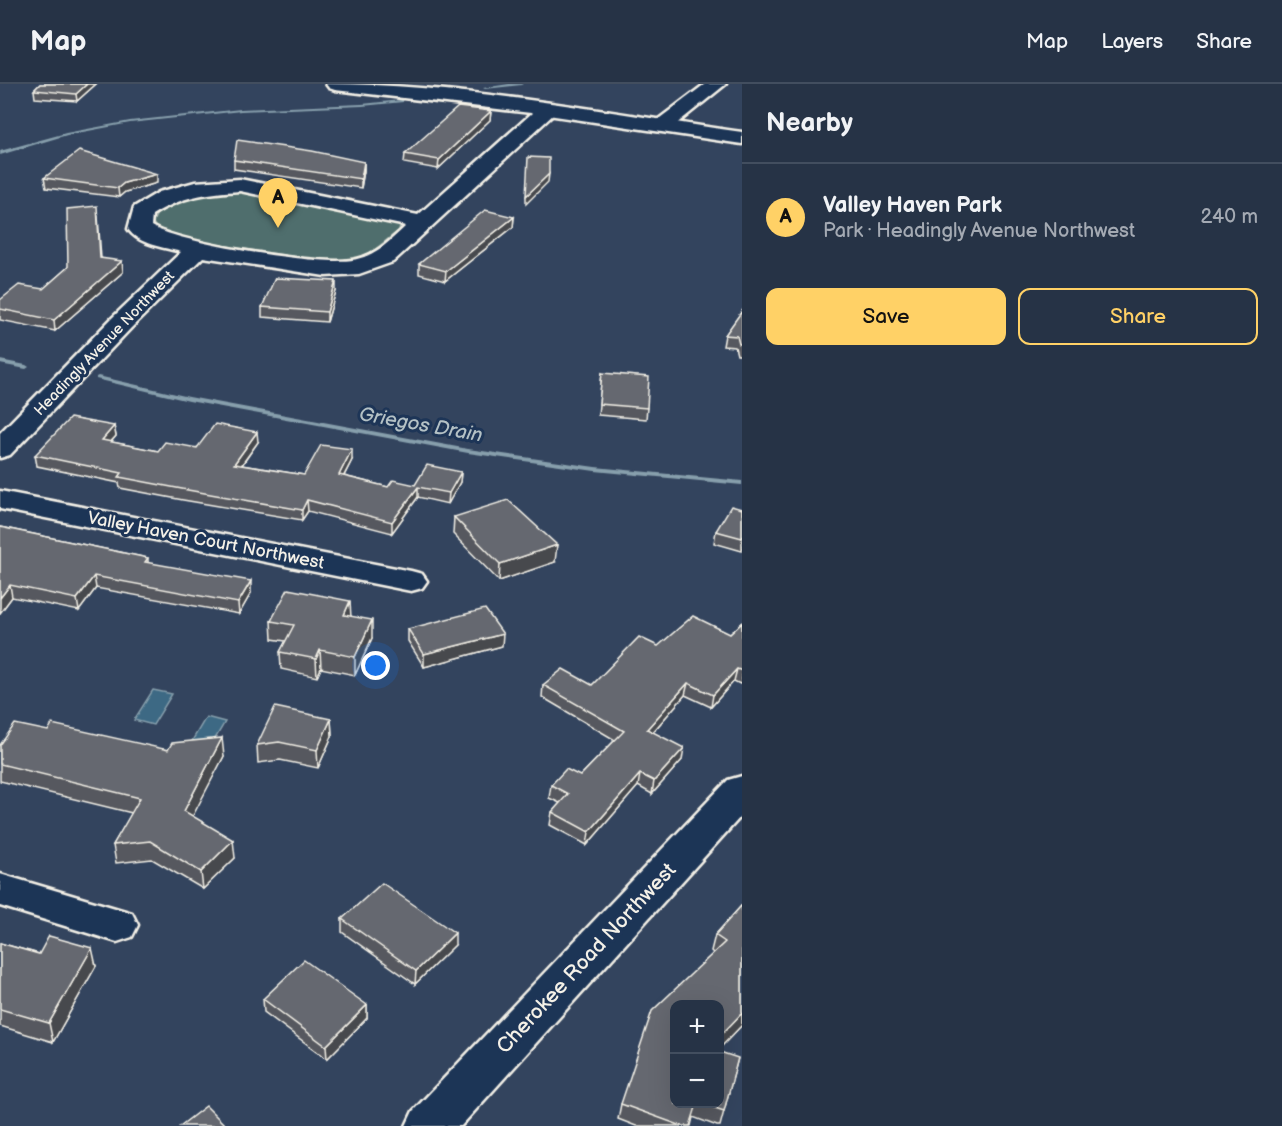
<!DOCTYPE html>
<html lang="en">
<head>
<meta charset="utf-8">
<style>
	body { margin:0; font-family:"Balsamiq Sans",sans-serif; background:#323f51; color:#f1f3f6 }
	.controls { position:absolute; right:18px; bottom:18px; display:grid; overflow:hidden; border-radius:12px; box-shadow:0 6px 24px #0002 }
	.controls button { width:54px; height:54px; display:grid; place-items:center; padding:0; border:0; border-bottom:2px solid #424e5f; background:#263346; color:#f1f3f6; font:30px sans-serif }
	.you { position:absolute; left:376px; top:582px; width:21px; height:21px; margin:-15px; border:4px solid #fff; border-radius:50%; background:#1a73e8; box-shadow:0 0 0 9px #1a73e833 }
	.badge { display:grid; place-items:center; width:39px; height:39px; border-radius:50%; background:#ffd166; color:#111; font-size:20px; font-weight:700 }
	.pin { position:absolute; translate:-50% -50px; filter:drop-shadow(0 2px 3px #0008) }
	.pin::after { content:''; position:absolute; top:32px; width:21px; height:18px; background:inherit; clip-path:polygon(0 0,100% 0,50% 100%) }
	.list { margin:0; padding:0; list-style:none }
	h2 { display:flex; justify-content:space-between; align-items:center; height:78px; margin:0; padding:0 24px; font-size:26px }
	h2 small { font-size:20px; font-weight:400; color:#a4aab3 }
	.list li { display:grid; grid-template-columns:39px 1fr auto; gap:18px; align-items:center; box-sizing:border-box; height:108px; padding:0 24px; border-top:2px solid #424e5f }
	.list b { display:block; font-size:22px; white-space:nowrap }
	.list p { margin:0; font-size:20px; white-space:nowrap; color:#a4aab3 }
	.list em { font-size:20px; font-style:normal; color:#a4aab3 }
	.actions { display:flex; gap:12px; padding:18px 24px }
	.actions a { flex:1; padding:14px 0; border:2px solid #ffd166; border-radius:12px; text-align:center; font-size:21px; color:#ffd166 }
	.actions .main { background:#ffd166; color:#111 }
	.map { position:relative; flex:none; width:742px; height:1042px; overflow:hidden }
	header { display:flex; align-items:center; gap:36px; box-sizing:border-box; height:84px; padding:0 30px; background:#263346; border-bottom:2px solid #424e5f }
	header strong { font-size:28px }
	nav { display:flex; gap:33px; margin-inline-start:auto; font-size:21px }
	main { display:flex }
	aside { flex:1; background:#263346 }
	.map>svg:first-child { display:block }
	.green { fill:#506e6d; stroke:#a2b0aa; stroke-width:1.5 }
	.water { fill:#3e6984; stroke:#879fac; stroke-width:1.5 }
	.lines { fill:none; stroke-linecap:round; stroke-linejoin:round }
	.stream { fill:#879fac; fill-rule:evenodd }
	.street-casing { stroke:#f4f1e8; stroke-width:5 }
	.secondary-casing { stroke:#f4f1e8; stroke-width:5 }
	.street { fill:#1d3557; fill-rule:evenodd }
	.secondary { fill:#1d3557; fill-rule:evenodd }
	.wall { fill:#57595f; stroke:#f4f1e8; stroke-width:1.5 }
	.shaded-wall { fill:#47494e; stroke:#f4f1e8; stroke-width:1.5 }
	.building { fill:#65686f; stroke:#f4f1e8; stroke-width:1.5 }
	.labels { text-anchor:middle; stroke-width:6; stroke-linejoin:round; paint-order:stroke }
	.far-street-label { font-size:15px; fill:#f4f1e8; stroke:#1d3557 }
	.street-label { font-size:18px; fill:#f4f1e8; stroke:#1d3557 }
	.water-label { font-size:20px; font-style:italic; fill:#b4c1c5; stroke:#1d3557 }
	.near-street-label { font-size:21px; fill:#f4f1e8; stroke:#1d3557 }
</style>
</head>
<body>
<header>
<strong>Map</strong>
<nav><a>Map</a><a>Layers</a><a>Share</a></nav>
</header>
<main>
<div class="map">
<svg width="742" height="1042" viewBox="0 0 742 1042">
	<rect width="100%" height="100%" fill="#33445e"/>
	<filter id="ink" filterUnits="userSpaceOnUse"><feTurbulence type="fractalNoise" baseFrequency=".0167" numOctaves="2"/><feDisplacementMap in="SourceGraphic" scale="12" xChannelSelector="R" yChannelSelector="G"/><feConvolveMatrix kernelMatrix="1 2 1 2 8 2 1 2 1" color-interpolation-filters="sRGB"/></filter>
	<g filter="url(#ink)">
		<!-- green -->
		<path class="green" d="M225,107L251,108L395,139L400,142L399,146C372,168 369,175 333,179L171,153L157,145L153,139C160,111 201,110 225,107Z"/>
		<!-- water -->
		<g class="water">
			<path d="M153,606L172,610L153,641L134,636Z"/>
			<path d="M206,633L225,638L205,672L186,667Z"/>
		</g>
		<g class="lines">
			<!-- stream -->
			<g class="stream">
				<path d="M509,0H523L521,1L485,5L483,4Z"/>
				<path d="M401,16H403V18L362,22L241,27L130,39L67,51L0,71V67L66,49L130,37L241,25L362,20Z"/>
				<path d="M0,276L26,281L29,283L26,285L0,280Z"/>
				<path d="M98,292L189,313L468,365L595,383L742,397V401L595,387L468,369L189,317L96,295V293Z"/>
			</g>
			<!-- street casing -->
			<g class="street-casing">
				<g id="street">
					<path d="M705,0H726L670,45H656L653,41L656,37Z"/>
					<path d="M548,19L555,21L558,25L555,29L393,178L359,190L325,192L203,173L131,244L10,371L0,374V349L113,233L181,168C164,163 139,161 128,145L134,123L159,108L195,98L240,95L418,131L541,21ZM240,107L406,142C391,156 378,170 357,175C328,184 178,159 151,142L152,131C183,112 205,109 240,107Z"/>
					<path d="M0,407L411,487L422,490L427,497L422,504L411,507L0,425Z"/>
					<path d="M742,692V731L461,1042H406L413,1027L728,696Z"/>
					<path d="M0,790L132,829L138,841L132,853L117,858L0,822Z"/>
				</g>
			</g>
			<!-- secondary casing -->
			<g class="secondary-casing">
				<path id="secondary" d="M326,0C464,0 605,28 742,48V60L548,31L335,6L329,4Z"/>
			</g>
			<!-- street -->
			<use href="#street" class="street"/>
			<!-- secondary -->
			<use href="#secondary" class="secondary"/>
		</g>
		<!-- wall -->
		<g class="wall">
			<path d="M40,0H96L77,17L35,14L34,6Z"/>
			<path d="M491,27L490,36L438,85L404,79L405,70Z"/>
			<path d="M234,76L364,78V87L361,104L234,85Z"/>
			<path d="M44,94L157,99L125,108L119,113L46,104Z"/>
			<path d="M98,132L101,174L123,188L55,247L0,236V216L43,205L68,183Z"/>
			<path d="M514,133L513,143L445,197L419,190V180Z"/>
			<path d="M336,207L327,238L262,233V223Z"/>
			<path d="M742,227V271H737L735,263L723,262L725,251Z"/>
			<path d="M602,289L647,324L646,335L598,331Z"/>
			<path d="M114,342L116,352L111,358L158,367L258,358L242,381L304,391L352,376L344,392L388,403L415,401L461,388L460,398L448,420L418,413L392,449L308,427L302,436L183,416L120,404L119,399L37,382L35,371Z"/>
			<path d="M742,425V467L714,459L716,447Z"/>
			<path d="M454,433L555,478L499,497L453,450Z"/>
			<path d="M0,443L148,474V479L251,509L239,530L96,504L79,527L12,513L0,529Z"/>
			<path d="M351,532L372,554L355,591L321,584L317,593L281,585L280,568L286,557L272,555L271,537Z"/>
			<path d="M742,539V598L740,600L734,597L711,623L685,611L653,648L682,676L652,710L638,702L587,761L550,741L552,728L560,719L549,714L551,701L580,692L615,656L542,613L543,601H592L658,562L730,550Z"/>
			<path d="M408,545L502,562L424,583L408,557Z"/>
			<path d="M331,635L332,652L318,684L280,676L258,679L257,661Z"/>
			<path d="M48,647L168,666L224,672L192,732L235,774L203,805L152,775L116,779L113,761L132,729L0,697V661Z"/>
			<path d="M742,821V941L720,964V921L675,1020H720L738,974L720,1042H717L693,1033L691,1042H636L618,1035L621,1020L713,869L711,867L715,851Z"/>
			<path d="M342,835L455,861L415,900L342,848Z"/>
			<path d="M0,859L39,870L96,882L53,958L0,942Z"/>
			<path d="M263,915L367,921V934L327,975L264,928Z"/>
		</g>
		<!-- shaded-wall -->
		<g class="shaded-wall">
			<path d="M87,0H96L77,17L76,10Z"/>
			<path d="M491,27L490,36L438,85L439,76Z"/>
			<path d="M364,78V87L361,104V95Z"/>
			<path d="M157,90V99L125,108L119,113L118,104L124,99Z"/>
			<path d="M549,90L548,98L526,120V112Z"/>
			<path d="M514,133L513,143L445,197L446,187Z"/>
			<path d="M122,177L123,188L55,247L54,236Z"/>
			<path d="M336,197V207L327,238V228Z"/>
			<path d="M114,342L116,352L103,366L102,356Z"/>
			<path d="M257,348L258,358L235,390L234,380Z"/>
			<path d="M352,365V376L339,401V391Z"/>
			<path d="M461,388L460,398L448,420L449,409Z"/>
			<path d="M418,403V413L392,449V438Z"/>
			<path d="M307,416L308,427L302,436V426Z"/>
			<path d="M557,461L555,478L499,497L500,480Z"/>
			<path d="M94,492L96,504L79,527L77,515Z"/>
			<path d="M251,497V509L239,530L238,519Z"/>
			<path d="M10,501L12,513L0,529V514Z"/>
			<path d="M350,517L351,534L344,531Z"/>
			<path d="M372,536V554L355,591V573Z"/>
			<path d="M503,550L502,562L424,583V570Z"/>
			<path d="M320,566L321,584L317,593L316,575Z"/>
			<path d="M737,585L734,597L711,623L713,611Z"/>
			<path d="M688,599L685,611L645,657L647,645Z"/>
			<path d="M331,635L332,652L318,684L317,666Z"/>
			<path d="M222,654L224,672L186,745L184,727Z"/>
			<path d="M684,664L682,676L652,710L654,697Z"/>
			<path d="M640,690L638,702L587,761L589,748Z"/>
			<path d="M233,756L235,774L203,805L201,788Z"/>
			<path d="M455,849V861L415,900L416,887Z"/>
			<path d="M92,864L96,882L53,958L49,939Z"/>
			<path d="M367,921V934L327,975L326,962Z"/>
			<path d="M742,929V941L720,964V952Z"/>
		</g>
		<!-- building -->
		<g class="building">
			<path d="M40,0H87L76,10L34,6Z"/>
			<path d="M458,23L491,27L439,76L405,70Z"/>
			<path d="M237,56L312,67L364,78L361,95L234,76Z"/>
			<path d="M79,67L157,90L124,99L118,104L44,94Z"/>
			<path d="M528,73L549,74V90L526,112Z"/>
			<path d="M97,122L100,174L122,177L54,236L0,225V216L19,201L43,205L68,183L67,125Z"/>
			<path d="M485,126L514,133L446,187L419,180Z"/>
			<path d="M275,194L336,197L327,228L262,223Z"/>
			<path d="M742,227V260H739L737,252L725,251Z"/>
			<path d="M602,289L649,293L647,324L599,320Z"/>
			<path d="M70,334L114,342L102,356L158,367L165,358L197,364L215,340L257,348L234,380L304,391L321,361L352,365L339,391L388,403L393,396L415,401L427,381L461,388L449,409L418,403L392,438L307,416L302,426L182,405L119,393L122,389L35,371Z"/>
			<path d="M508,416L557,461L500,480L454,433Z"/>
			<path d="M731,422L742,425V454L716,447Z"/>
			<path d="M0,443L148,474L145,478L251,497L238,519L94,492L77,515L10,501L0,514Z"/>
			<path d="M288,505L350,517L344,531L372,536L355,573L320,566L316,575L280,568L294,541L271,537Z"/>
			<path d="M485,525L503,550L424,570L408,545Z"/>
			<path d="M693,532L730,550L742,539V587L737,585L713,611L688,599L647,645L684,664L654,697L640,690L589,748L552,728L568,710L551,701L566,685L580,692L624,647L543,601L563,585L592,601L639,553L658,562Z"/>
			<path d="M275,623L331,635L317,666L279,658L257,661Z"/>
			<path d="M15,640L48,647L52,640L168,666L172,659L222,654L184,727L233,756L201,788L150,757L113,761L140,714L0,680V661Z"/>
			<path d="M382,799L455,849L416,887L342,835Z"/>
			<path d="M742,821V929L720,952V921H675V1020H697L690,1042H682L621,1020L652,927L725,858L715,851Z"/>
			<path d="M49,852L92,864L49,939L0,925V859L39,870Z"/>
			<path d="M304,876L367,921L326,962L263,915Z"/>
			<path d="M720,968L738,974L724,1027L703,1020H720Z"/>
			<path d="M206,1022L226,1042H180Z"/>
		</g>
	</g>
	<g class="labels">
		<!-- far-street labels -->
		<g class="far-street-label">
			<text transform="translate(104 259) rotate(-46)" y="5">Headingly Avenue Northwest</text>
		</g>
		<!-- street labels -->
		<g class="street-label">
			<text transform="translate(206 456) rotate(11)" y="6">Valley Haven Court Northwest</text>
		</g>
		<!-- water labels -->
		<g class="water-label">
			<text transform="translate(421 340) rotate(10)" y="7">Griegos Drain</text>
		</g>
		<!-- near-street labels -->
		<g class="near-street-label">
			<text transform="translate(586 874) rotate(-47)" y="7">Cherokee Road Northwest</text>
		</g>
	</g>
</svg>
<div class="controls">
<button>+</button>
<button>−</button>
</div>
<div class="you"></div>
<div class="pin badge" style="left:278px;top:144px">A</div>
</div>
<aside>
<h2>Nearby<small></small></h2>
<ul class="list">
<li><span class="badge">A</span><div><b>Valley Haven Park</b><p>Park · Headingly Avenue Northwest</p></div><em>240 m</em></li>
</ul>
<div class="actions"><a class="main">Save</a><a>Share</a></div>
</aside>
</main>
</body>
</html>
